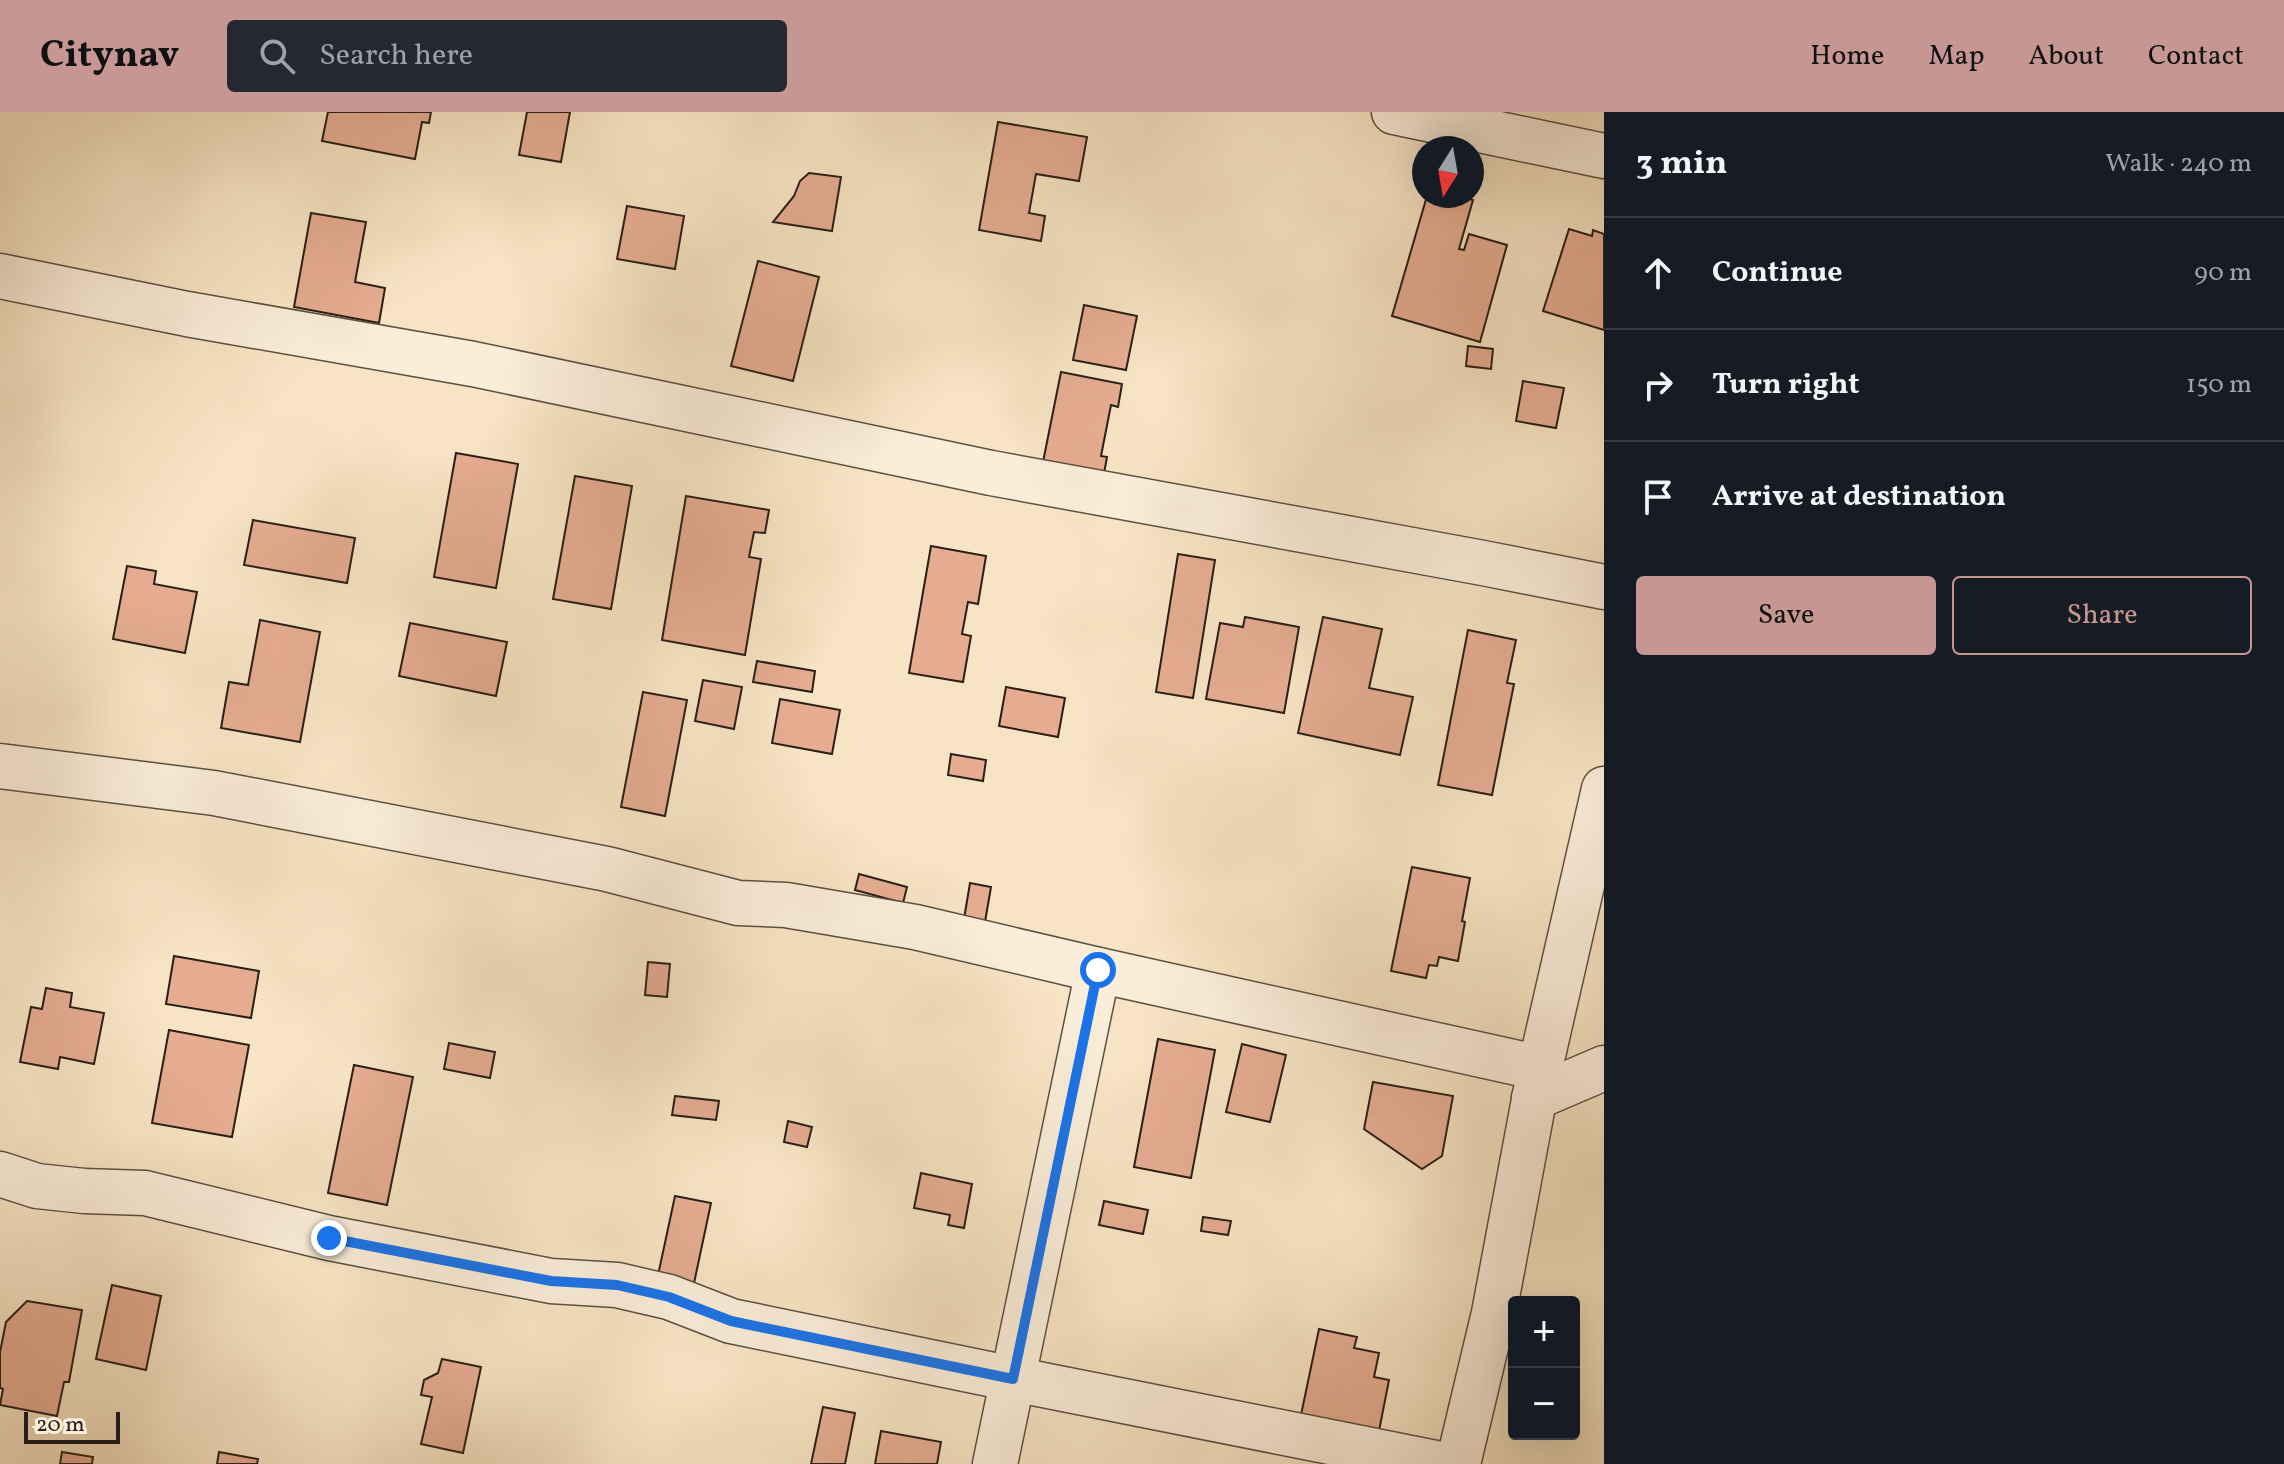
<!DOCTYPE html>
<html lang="en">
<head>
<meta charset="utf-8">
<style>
	body { margin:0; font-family:Vollkorn,serif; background:#242831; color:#f1f3f6 }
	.controls { position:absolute; right:24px; bottom:24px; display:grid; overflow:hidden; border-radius:8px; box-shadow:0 8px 32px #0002 }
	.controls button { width:72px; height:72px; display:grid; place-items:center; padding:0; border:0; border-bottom:2px solid #363941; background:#171b24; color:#f1f3f6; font:40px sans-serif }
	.compass { position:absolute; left:1412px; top:24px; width:72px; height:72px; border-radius:50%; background:#171b24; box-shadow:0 8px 32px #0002; rotate:191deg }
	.scale { position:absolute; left:24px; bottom:20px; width:96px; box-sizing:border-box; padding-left:8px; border:4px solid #291f16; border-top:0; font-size:22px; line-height:28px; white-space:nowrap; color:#291f16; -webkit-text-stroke:6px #faedd9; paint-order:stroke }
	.stop { position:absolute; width:24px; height:24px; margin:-18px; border:6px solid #1a73e8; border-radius:50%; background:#fff }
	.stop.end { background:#1a73e8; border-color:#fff; box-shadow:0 2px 8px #0008 }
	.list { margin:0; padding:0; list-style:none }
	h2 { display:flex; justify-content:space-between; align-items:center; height:104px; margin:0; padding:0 32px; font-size:34px }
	h2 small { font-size:26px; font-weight:400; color:#9ea1a6 }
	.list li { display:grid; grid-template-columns:52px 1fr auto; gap:24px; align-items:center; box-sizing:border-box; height:112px; padding:0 32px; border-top:2px solid #363941 }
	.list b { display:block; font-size:30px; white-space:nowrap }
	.list em { font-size:26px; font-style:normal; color:#9ea1a6 }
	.actions { display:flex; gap:16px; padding:24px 32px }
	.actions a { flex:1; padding:18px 0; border:2px solid #c59692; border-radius:8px; text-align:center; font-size:28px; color:#c59692 }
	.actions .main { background:#c59692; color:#111 }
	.icon { flex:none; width:44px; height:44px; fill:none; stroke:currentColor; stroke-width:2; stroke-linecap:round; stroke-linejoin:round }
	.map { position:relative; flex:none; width:1604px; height:1352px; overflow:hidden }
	header { display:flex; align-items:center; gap:48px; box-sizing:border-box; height:112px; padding:0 40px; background:#c59692; color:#111 }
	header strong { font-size:38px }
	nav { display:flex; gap:44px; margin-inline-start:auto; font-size:28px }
	.search { width:560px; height:72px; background:#242831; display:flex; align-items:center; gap:20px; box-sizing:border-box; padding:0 28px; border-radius:8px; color:#9ea1a6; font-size:30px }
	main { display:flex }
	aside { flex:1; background:#171b24 }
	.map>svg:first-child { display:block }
	.building { fill:#e5ac92; stroke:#291f16; stroke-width:2 }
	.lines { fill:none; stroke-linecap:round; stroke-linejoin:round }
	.minor-casing { stroke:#5c5042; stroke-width:47 }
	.minor { stroke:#faedd9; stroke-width:44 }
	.route { stroke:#1a73e8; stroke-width:10 }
</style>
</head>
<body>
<header>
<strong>Citynav</strong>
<div class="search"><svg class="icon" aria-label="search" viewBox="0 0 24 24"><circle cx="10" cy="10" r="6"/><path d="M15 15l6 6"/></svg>Search here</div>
<nav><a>Home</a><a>Map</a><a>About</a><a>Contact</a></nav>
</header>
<main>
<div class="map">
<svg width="1604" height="1352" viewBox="0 0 1604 1352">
	<rect width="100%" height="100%" fill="#f7e4c4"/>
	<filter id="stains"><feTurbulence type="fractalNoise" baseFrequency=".0025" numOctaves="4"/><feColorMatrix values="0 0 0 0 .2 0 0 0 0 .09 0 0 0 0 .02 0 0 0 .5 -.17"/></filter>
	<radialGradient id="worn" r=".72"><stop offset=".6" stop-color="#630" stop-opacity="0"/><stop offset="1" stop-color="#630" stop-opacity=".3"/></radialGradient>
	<!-- building -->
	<g class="building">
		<path d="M328,0H431L429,11L422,10L415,47L322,29Z"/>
		<path d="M527,0H570L561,50L519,43Z"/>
		<path d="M998,10L1087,25L1079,69L1036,62L1029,101L1045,104L1041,129L979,118Z"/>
		<path d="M809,61L841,65L832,119L773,110L794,84L800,69Z"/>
		<path d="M1427,84H1459L1473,88L1459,137L1464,138L1469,122L1507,133L1480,230L1392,204Z"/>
		<path d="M627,94L684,104L675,157L617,147Z"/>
		<path d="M311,101L366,110L355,170L385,176L379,211L294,195Z"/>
		<path d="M1569,117L1592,124L1593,118L1604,122V218L1543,199Z"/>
		<path d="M758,149L819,165L793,269L731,254Z"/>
		<path d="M1084,193L1137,204L1126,258L1073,248Z"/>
		<path d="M1468,234L1493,237L1491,257L1466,254Z"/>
		<path d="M1061,260L1122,272L1118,295L1111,293L1101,344L1107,345L1103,367L1042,355Z"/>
		<path d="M1523,269L1564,276L1556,316L1516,309Z"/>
		<path d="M456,341L518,352L496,476L434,465Z"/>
		<path d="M575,364L632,374L611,497L553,487Z"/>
		<path d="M686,384L769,398L765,421L754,420L749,445L761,447L745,543L662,528Z"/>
		<path d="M253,408L355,426L347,471L244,453Z"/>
		<path d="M931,434L986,444L978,492L968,490L962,522L971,524L963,570L909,561Z"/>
		<path d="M1178,442L1215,448L1193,586L1156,580Z"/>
		<path d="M127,454L156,459L154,472L197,480L185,541L113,527Z"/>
		<path d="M1245,505L1299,515L1284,601L1206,587L1220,511L1243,515Z"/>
		<path d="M1323,505L1382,517L1369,576L1413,585L1400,643L1298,621Z"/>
		<path d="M260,508L320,520L300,630L221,616L229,570L248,573Z"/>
		<path d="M410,511L507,530L496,584L399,564Z"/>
		<path d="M1468,518L1516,528L1507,571L1514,572L1492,683L1438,673Z"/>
		<path d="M757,549L815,559L812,580L753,570Z"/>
		<path d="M703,568L742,575L734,617L695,609Z"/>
		<path d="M1006,575L1065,586L1058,625L999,614Z"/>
		<path d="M643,580L687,588L665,704L621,695Z"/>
		<path d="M780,587L840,598L832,642L772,631Z"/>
		<path d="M951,642L986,648L983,669L948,663Z"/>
		<path d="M1412,755L1470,766L1462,809L1465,810L1458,849L1439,845L1437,854L1429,853L1426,866L1391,859Z"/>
		<path d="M859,762L907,775L903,791L855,778Z"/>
		<path d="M970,771L991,775L985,810L964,807Z"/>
		<path d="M174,844L259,859L251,906L166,892Z"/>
		<path d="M648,850L670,852L667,885L645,883Z"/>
		<path d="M46,876L72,881L70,895L104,901L94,952L60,945L58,957L20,950L31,895L42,897Z"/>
		<path d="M169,918L249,933L232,1025L152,1011Z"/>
		<path d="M1158,927L1215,938L1191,1066L1134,1055Z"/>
		<path d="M449,931L495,940L490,966L444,957Z"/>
		<path d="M1242,932L1286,943L1270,1010L1226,1000Z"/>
		<path d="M354,953L413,965L387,1093L328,1081Z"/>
		<path d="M1373,970L1453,984L1442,1044L1422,1057L1364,1017Z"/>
		<path d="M675,984L719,989L716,1008L672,1003Z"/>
		<path d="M788,1009L812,1015L807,1035L784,1030Z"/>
		<path d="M921,1061L972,1072L964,1116L948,1113L950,1103L914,1096Z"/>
		<path d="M675,1084L711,1091L693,1176L657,1168Z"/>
		<path d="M1104,1089L1148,1098L1143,1122L1099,1113Z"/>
		<path d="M1203,1105L1231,1109L1228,1123L1201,1119Z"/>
		<path d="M112,1173L161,1184L146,1258L96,1247Z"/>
		<path d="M27,1189L82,1198L69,1270H64L57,1304L0,1293L3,1277L0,1276V1240L6,1210Z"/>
		<path d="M1319,1217L1357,1225L1354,1236L1379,1241L1374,1265L1389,1268L1379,1319L1301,1303Z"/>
		<path d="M442,1247L481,1255L463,1341L421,1332L432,1285L421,1283L424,1268L438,1261Z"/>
		<path d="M823,1295L855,1301L845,1352H811Z"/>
		<path d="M881,1319L941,1330L937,1352H875Z"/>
		<path d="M62,1340L93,1345L92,1352H60Z"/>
		<path d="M219,1340L258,1347L257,1352H217Z"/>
	</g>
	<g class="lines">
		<!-- minor casing -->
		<g class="minor-casing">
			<g id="minor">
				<path d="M1394,0L1604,44"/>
				<path d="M0,164L187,202L473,252L991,361L1483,451L1604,475"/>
				<path d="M0,654L214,681L607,757L738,791L786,793L915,815L1098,858L1540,956"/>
				<path d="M1534,986L1604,956"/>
				<path d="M0,1062L37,1074L84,1079L145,1081L329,1126L551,1169L617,1173L669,1185L731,1209L1013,1267L1441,1352"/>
				<path d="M995,1352L1098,858"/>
				<path d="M1458,1352L1494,1201L1540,956L1604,677"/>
			</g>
		</g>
		<!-- minor -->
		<use href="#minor" class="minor"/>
	</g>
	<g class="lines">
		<!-- route -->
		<path class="route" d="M329,1126L551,1169L617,1173L669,1185L731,1209L1013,1267L1098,858"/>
	</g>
	<rect width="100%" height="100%" filter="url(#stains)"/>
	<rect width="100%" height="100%" fill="url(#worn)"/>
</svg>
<div class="controls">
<button>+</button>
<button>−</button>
</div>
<svg class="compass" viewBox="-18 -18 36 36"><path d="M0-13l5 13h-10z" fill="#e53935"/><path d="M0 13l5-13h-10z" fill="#9ea1a6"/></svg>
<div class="scale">20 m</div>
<div class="stop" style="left:1098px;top:858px"></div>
<div class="stop end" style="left:329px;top:1126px"></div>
</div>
<aside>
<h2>3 min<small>Walk · 240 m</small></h2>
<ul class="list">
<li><svg class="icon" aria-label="ahead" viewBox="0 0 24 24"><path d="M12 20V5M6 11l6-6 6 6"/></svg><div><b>Continue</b></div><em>90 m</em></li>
<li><svg class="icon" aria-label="right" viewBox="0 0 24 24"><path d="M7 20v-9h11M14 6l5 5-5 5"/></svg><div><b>Turn right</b></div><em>150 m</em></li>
<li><svg class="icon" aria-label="arrive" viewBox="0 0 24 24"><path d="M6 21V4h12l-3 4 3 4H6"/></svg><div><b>Arrive at destination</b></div></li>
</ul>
<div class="actions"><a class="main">Save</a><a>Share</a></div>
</aside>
</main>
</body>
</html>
